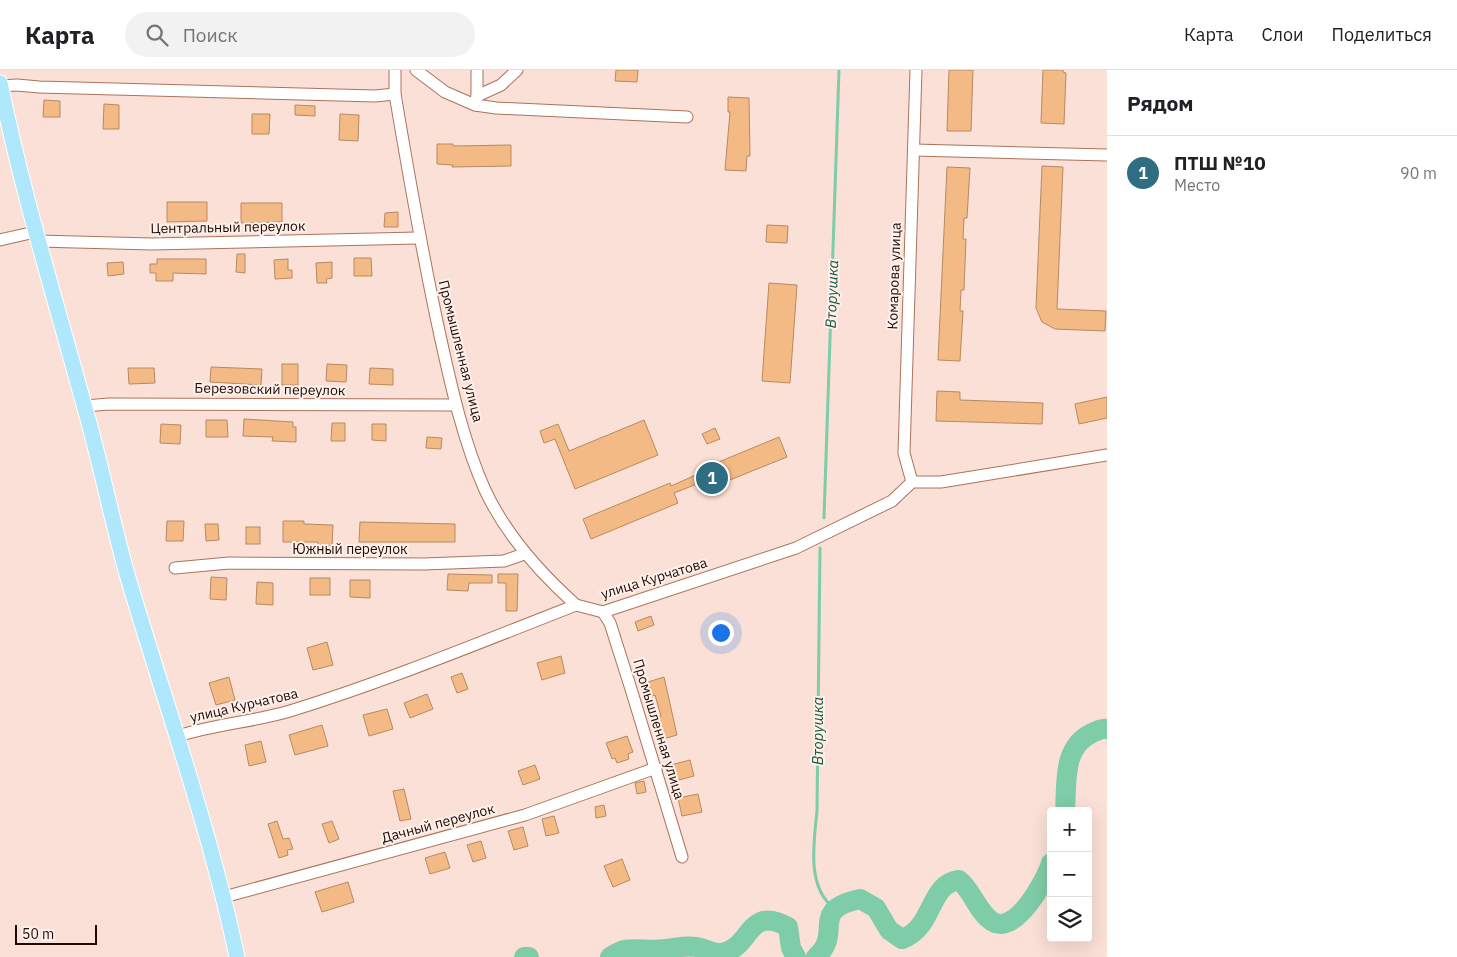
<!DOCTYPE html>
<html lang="ru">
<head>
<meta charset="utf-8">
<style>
	body { margin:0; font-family:"IBM Plex Sans",sans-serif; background:#f2f2f2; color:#202124 }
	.controls { position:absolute; right:15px; bottom:15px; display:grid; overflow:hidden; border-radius:5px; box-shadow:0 5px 20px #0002 }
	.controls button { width:45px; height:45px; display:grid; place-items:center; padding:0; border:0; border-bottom:1px solid #e0e0e0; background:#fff; color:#202124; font:25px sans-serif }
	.scale { position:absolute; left:15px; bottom:12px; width:82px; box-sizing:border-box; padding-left:5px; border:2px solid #1f0a03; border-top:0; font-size:14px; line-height:18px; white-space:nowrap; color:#1f0a03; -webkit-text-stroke:4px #fef1eb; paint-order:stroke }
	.you { position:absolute; left:720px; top:562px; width:18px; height:18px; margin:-12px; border:4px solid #fff; border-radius:50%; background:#1a73e8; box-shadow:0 0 0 8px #1a73e833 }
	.badge { display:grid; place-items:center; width:32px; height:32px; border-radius:50%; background:#2f6d83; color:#fff; font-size:16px; font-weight:700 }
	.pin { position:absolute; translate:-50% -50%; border:2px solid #fff; box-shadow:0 1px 5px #0006 }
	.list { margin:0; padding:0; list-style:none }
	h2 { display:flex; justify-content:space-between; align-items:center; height:65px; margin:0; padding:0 20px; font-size:21px }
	h2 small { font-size:16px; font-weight:400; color:#757577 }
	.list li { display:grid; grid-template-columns:32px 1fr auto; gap:15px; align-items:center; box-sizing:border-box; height:75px; padding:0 20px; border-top:1px solid #e0e0e0 }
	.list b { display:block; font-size:19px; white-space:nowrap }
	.list p { margin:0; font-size:16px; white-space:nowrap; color:#757577 }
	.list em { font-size:16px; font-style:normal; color:#757577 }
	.icon { flex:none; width:28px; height:28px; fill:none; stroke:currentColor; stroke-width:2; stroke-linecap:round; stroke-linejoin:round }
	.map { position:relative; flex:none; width:1107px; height:887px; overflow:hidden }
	header { display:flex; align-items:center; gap:30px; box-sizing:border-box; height:70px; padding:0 25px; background:#fff; border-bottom:1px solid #e0e0e0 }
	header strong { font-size:24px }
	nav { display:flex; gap:28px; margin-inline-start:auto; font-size:18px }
	.search { width:350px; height:45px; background:#f2f2f2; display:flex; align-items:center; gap:12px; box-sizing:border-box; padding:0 18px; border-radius:28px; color:#757577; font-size:19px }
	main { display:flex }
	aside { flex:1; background:#fff }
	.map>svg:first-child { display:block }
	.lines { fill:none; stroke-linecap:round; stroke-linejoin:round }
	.stream { stroke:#7ecca8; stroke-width:3 }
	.river { stroke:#7ecca8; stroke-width:20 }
	.building { fill:#f3ba86; stroke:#b78a60 }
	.minor-casing { stroke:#ab735c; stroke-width:13 }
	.major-casing { stroke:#fff; stroke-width:17 }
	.minor { stroke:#fff; stroke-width:11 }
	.major { stroke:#afe8fc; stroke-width:15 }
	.labels { text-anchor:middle; stroke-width:4; stroke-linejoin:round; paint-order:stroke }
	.street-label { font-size:14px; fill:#1f0a03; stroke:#fef1eb }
	.water-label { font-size:15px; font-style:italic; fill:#1a573f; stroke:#fef1eb }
</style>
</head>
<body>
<header>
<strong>Карта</strong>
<div class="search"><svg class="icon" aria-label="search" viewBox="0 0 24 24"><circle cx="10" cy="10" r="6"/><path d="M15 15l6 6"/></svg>Поиск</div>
<nav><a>Карта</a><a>Слои</a><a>Поделиться</a></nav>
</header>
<main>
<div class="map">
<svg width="1107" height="887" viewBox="0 0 1107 887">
	<rect width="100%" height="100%" fill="#fae0d6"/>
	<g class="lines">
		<!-- stream -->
		<g class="stream">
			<path d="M824,448L839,0"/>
			<path d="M820,478L817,741C814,772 806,817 834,838"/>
		</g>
		<!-- river -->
		<g class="river">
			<path d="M1065,741C1067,713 1062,677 1092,663C1097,661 1102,658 1107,659"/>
			<path d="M524,887H529"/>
			<path d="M610,887C614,885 619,881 624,880C637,878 652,881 666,879C677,878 685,875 696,877C705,878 713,884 722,883C752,878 747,834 788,857L791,878L796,887"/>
			<path d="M816,887C844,863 808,840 860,829L876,838L889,860L902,869C935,857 928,814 959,810C973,821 977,842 993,852C1016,865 1046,810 1051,793"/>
		</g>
	</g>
	<!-- building -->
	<g class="building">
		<path d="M616,0H638L637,12L615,11Z"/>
		<path d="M949,0H973L971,61H947Z"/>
		<path d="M1043,0H1063V2L1066,3L1064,54L1041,53Z"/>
		<path d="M728,27L749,28L750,86H747L746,101L725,100L730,42H728Z"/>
		<path d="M44,30L60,31V47H43Z"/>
		<path d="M104,34L119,35V59H103Z"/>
		<path d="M295,35L315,36V46L295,45Z"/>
		<path d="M252,44H270L269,64H252Z"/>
		<path d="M340,44L359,45L358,71L339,70Z"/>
		<path d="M437,74H453V76L511,75V96L452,97L453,95L437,94Z"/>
		<path d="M1042,96L1063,97L1057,239L1106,241L1105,261L1055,259L1042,252L1036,238Z"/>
		<path d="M947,97L970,98L967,148H964L963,169H966L964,220H961L960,241H963L960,291L938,290Z"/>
		<path d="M167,132H207V151L167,152Z"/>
		<path d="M241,133H282V152L241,153Z"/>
		<path d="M398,142V157H384L385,143Z"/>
		<path d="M767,155L788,156L787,173L766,172Z"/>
		<path d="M237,184H245V203L236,202Z"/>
		<path d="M354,188H371L372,206H354Z"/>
		<path d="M157,189H206V204L173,203V211H156V203H150V194H157Z"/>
		<path d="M288,189V200H292V208L275,209L274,190Z"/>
		<path d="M123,192L124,204L108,206L107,193Z"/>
		<path d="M332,192V208L326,209L327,213H317L316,193Z"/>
		<path d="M769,213L797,215L790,313L762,311Z"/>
		<rect x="282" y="294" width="16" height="21"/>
		<path d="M327,294L347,295L346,312L326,311Z"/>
		<path d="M211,297L262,299L261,315L210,312Z"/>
		<path d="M128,298H154L155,313L129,314Z"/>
		<path d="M370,298L393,299V315L369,314Z"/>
		<path d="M937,321L960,322V330L1043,333L1042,354L936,351Z"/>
		<path d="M1107,327V348L1079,354L1075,334Z"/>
		<path d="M244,349L293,352V357H296V372L272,371L273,367L243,366Z"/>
		<path d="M206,350H227L228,367H206Z"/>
		<path d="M644,350L658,385L575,419L555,369L544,373L540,361L558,354L569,381Z"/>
		<path d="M332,353H345V371H331Z"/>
		<path d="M161,354L181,355L180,374L160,373Z"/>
		<path d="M372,354H386V371L372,370Z"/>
		<path d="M715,358L720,369L707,374L702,364Z"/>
		<path d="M427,367L442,368L441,379L426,378Z"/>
		<path d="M779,367L787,387L705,420L702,412L674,423L678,433L591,469L583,449L670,413L671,416L698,404L697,401Z"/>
		<path d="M167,451H184L183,471H166Z"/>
		<path d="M283,451H304V454L333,455L332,476L318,475V472H283Z"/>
		<path d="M360,452L455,454V472H359Z"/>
		<path d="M205,454H218L219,470L206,471Z"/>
		<rect x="246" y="457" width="14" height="17"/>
		<path d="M448,504L492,505V513H469L468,521L447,520Z"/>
		<path d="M498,504H518L517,541H506V513H498Z"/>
		<path d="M211,507L227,508L226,530L210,529Z"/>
		<rect x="310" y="508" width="20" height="17"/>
		<path d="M350,510H370V528L350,527Z"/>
		<path d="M257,512L273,513V535L256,534Z"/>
		<path d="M651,546L654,555L638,561L635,552Z"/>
		<path d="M327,572L333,595L313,600L307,578Z"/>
		<path d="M561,586L565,603L542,610L537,593Z"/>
		<path d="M462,603L468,619L457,623L451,607Z"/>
		<path d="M229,607L235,630L216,635L209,613Z"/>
		<path d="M664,607L677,665L663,669L657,647L661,646L655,625L652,626L648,612Z"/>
		<path d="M427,624L433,639L410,648L404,633Z"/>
		<path d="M387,639L393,659L369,666L363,645Z"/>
		<path d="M322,655L328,676L295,685L289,665Z"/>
		<path d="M627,666L633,682L628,684L629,689L617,693L615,688L612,689L606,673Z"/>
		<path d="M261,671L266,692L249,696L245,675Z"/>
		<path d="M690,690L694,706L675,711L671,695Z"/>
		<path d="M535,695L540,709L523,715L518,701Z"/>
		<path d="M644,711L646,722L637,724L635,713Z"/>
		<path d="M404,719L411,749L400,751L393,721Z"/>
		<path d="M698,724L702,742L682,746L678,728Z"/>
		<path d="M604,735L606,746L596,748L595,737Z"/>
		<path d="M554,746L559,763L546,766L542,749Z"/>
		<path d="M277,751L283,769L289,768L293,779L287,780L288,785L279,788L268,754Z"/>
		<path d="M332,751L339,769L329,773L322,754Z"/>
		<path d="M523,757L528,776L514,780L508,761Z"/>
		<path d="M481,771L486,788L473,792L467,775Z"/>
		<path d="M445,782L450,798L430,804L425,788Z"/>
		<path d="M622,789L630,810L613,817L604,796Z"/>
		<path d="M348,812L354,832L322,842L315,822Z"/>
	</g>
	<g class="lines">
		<!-- minor casing -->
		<g class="minor-casing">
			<g id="minor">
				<path d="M395,0V24C409,107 423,189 441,270C452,320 464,373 485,420C506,465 539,502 576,535"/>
				<path d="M416,0L445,22L475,35L496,38L687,47"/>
				<path d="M477,0V26"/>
				<path d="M0,16L17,15L39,17L375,26L395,24"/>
				<path d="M475,35L477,26L501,15L517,0"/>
				<path d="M914,80L1107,85"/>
				<path d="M0,170L35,162"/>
				<path d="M38,171L152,174L418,168"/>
				<path d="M85,336L109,334L456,335"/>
				<path d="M912,412L904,383L916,0"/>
				<path d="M175,498L229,493L424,494L504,491L524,484"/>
				<path d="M603,542L610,553L631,619L682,787"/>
				<path d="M178,666C215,654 253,652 290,641C387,611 481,572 576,535L603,542L796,478L892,431L912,412H941L1107,385"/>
				<path d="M224,827L525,745L656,698"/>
			</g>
		</g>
		<!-- major casing -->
		<g class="major-casing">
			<path id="major" d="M0,13C22,122 55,228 84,335C101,393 112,453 129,511C166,636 210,759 237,887"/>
		</g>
		<!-- minor -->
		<use href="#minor" class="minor"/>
		<!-- major -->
		<use href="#major" class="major"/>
	</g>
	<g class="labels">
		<!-- street labels -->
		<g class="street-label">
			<text transform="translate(228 157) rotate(-1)" y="5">Центральный переулок</text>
			<text transform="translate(894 206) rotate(-88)" y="5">Комарова улица</text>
			<text transform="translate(461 281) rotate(76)" y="5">Промышленная улица</text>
			<text transform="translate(270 319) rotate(1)" y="5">Березовский переулок</text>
			<text x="350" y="484">Южный переулок</text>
			<text transform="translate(654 508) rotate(-17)" y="5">улица Курчатова</text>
			<text transform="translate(244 635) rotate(-13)" y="5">улица Курчатова</text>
			<text transform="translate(659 659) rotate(73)" y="5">Промышленная улица</text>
			<text transform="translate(438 753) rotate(-15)" y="5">Дачный переулок</text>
		</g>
		<!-- water labels -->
		<g class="water-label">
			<text transform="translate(832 224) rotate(-88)" y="5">Вторушка</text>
			<text transform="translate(818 661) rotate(-90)" y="5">Вторушка</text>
		</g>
	</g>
</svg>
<div class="controls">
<button>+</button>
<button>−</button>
<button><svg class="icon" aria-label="layers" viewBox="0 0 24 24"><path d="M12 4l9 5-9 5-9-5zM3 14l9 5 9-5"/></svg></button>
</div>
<div class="scale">50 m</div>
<div class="you"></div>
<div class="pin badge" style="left:712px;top:408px">1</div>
</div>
<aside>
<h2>Рядом<small></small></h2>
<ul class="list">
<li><span class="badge">1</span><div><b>ПТШ №10</b><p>Место</p></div><em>90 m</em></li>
</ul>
</aside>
</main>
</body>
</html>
